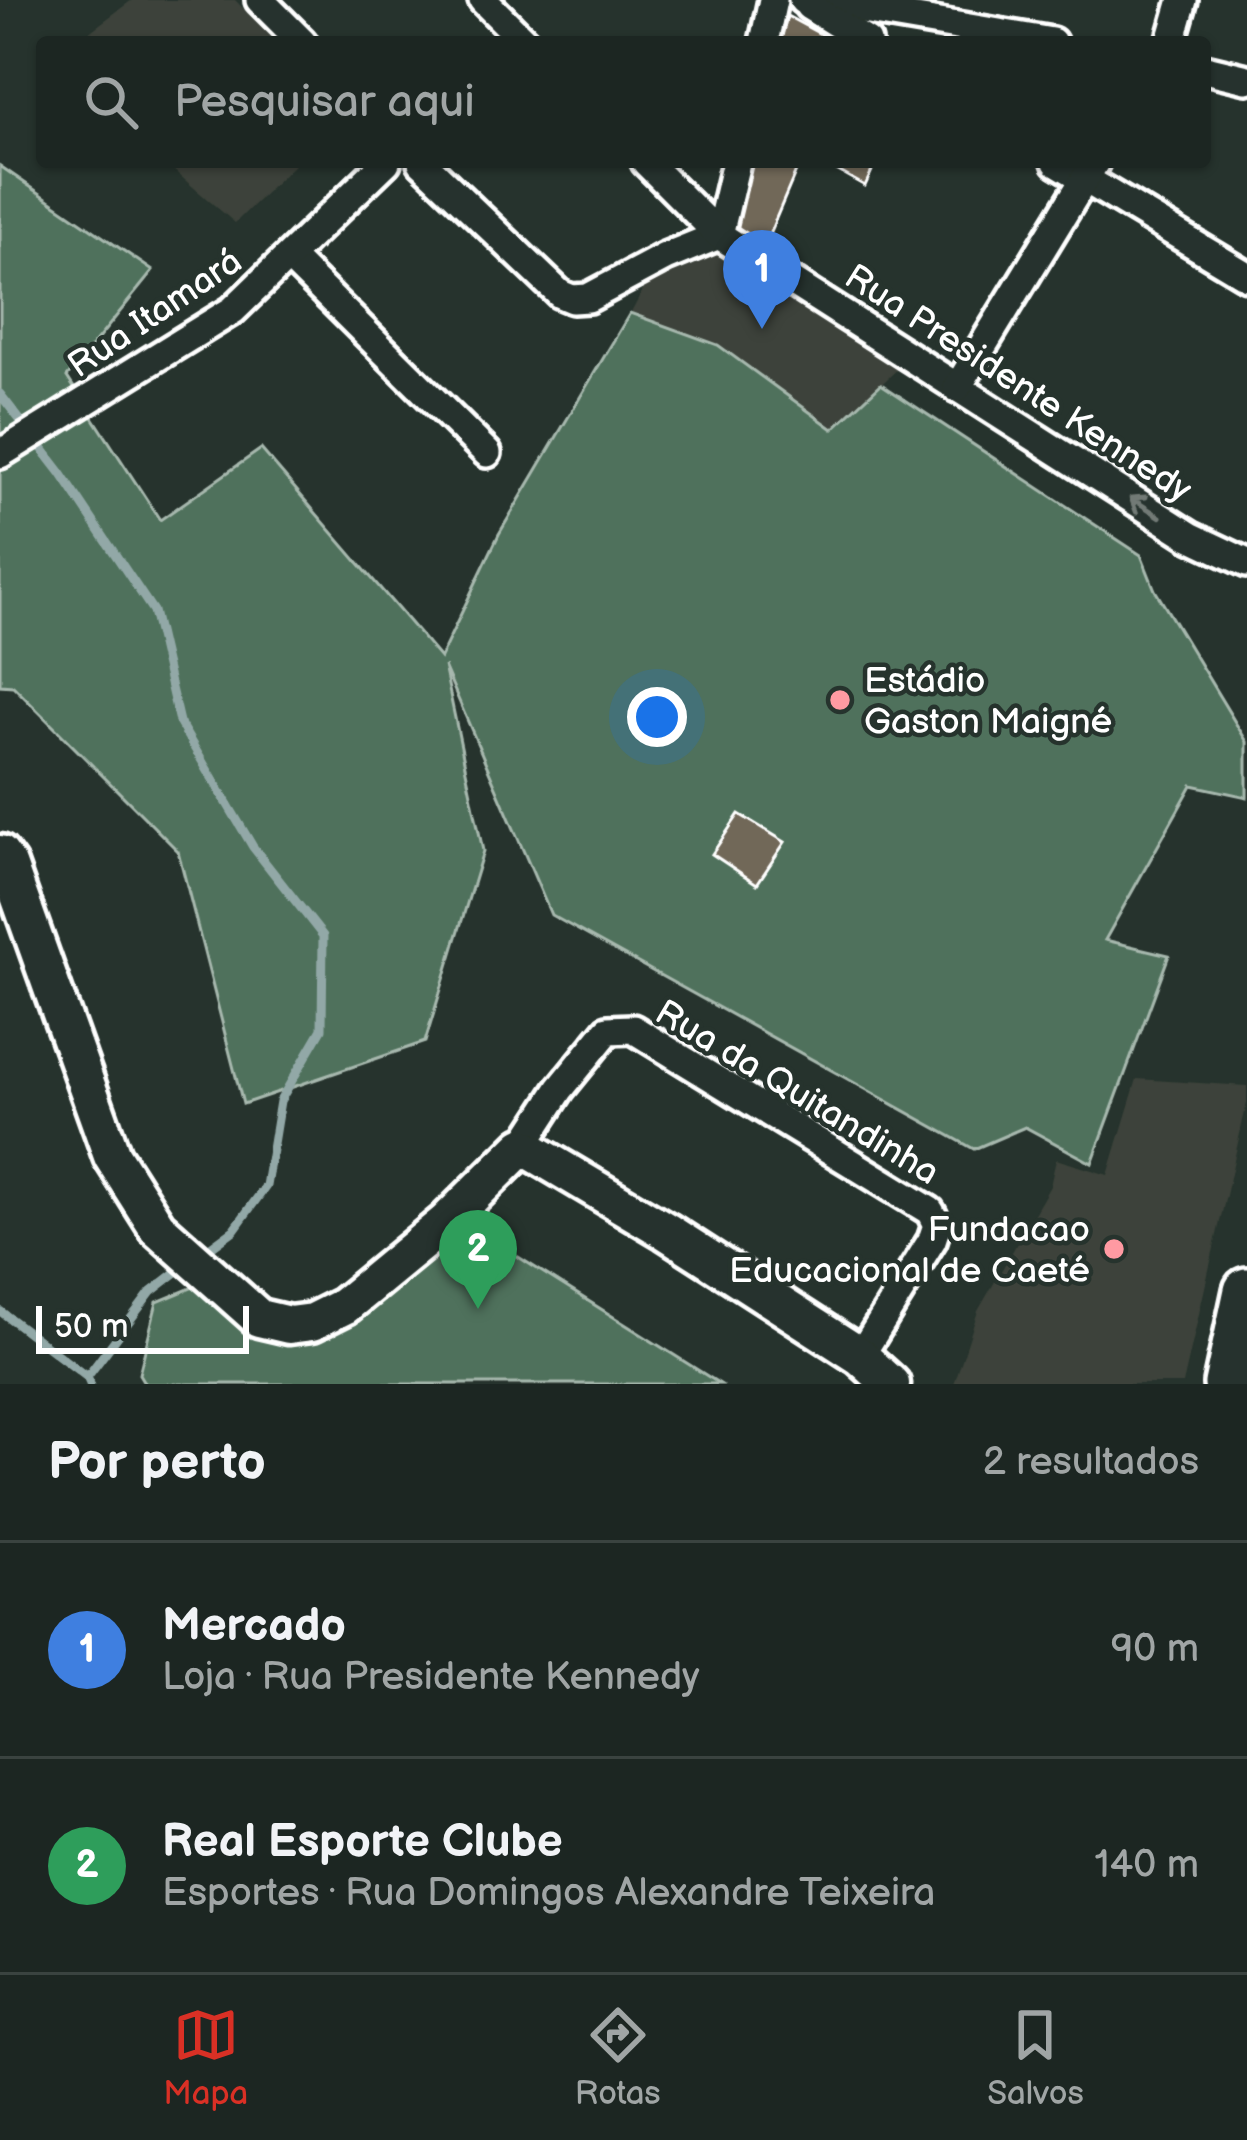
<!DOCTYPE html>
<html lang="pt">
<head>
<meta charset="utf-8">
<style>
	body { margin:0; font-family:"Balsamiq Sans",sans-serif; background:#252e2a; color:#f1f3f6 }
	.scale { position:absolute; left:36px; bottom:30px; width:213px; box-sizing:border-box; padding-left:12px; border:6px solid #fff; border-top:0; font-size:33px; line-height:42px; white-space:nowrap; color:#fff; -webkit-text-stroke:9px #26332d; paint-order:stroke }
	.you { position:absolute; left:657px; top:717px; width:42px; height:42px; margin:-30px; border:9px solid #fff; border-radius:50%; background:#1a73e8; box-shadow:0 0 0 18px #1a73e833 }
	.badge { display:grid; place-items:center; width:78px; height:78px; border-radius:50%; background:#d93025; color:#fff; font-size:39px; font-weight:700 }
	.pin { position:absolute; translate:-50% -99px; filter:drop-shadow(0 3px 6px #0008) }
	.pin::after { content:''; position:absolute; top:63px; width:42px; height:36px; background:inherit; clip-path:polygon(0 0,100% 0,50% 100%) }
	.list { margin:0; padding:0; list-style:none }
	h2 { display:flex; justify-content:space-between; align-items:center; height:156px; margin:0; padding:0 48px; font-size:51px }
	h2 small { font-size:39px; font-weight:400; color:#a0a5a5 }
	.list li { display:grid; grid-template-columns:78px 1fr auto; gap:36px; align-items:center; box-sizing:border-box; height:216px; padding:0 48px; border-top:3px solid #3a4340 }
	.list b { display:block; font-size:45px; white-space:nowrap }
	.list p { margin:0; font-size:39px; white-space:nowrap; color:#a0a5a5 }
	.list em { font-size:39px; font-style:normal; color:#a0a5a5 }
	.icon { flex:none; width:66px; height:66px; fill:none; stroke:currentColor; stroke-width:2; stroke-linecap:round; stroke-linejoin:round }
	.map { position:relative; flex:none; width:1247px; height:1384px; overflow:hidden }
	.search { position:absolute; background:#1c2622; box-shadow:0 3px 9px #0004; left:36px; right:36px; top:36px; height:132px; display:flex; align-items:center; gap:30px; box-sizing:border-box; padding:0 42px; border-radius:12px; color:#a0a5a5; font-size:45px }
	.sheet { height:588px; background:#1c2622 }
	nav { display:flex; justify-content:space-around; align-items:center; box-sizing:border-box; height:168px; border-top:3px solid #3a4340; background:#1c2622; font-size:33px; color:#a0a5a5 }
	nav a { display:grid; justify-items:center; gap:6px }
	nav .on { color:#d93025 }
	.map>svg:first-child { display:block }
	.built { fill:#3c433a }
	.green { fill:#4f715c; stroke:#a7b8ae; stroke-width:3 }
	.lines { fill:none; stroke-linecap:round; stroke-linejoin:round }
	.stream { stroke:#92a8a7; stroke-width:9 }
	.building { fill:#716859; stroke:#fff; stroke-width:3 }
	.minor-casing { stroke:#fff; stroke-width:36 }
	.tertiary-casing { stroke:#fff; stroke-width:45 }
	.primary-casing { stroke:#fff; stroke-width:54 }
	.minor { stroke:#26332d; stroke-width:27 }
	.tertiary { stroke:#26332d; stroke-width:36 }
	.primary { stroke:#26332d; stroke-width:45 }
	.oneway { stroke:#727a76 }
	.poi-dot { fill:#ff9aa2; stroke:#26332d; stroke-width:4.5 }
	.labels { text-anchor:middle; stroke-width:9; stroke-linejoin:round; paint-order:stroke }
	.street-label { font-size:36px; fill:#fff; stroke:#26332d }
	.poi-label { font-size:36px; fill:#fff; stroke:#26332d; text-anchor:start }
</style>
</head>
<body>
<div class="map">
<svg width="1247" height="1384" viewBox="0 0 1247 1384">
	<rect width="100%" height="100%" fill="#26332d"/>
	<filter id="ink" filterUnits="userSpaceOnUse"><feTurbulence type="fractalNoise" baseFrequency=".00833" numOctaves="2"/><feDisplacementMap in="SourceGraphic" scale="24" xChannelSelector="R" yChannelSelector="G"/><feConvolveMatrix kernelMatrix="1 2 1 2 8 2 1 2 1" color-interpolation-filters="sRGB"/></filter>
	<g filter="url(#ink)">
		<!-- built -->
		<g class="built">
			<path d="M132,0H235L276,42H76Z"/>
			<path d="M164,162H297L235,223Z"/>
			<path d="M723,249L904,363L834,429L718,345L631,313L654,269Z"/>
			<path d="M1137,1079L1247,1086V1103L1183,1384H954L978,1311L1050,1186L1056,1159L1108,1175Z"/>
		</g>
		<!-- green -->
		<g class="green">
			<path d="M0,166L153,271L67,377L160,520L261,449L440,658L499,534L630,313L718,345L833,429L881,384L1141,555L1155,590L1247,742V797L1192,785L1105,940L1169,955L1092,1163L1025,1127L974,1149L551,915L444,666L483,851L425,1042L243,1104L178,851L13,686L0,685Z"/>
			<path d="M466,1224L720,1384H145L139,1374L157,1302L203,1283L237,1316L299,1342L330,1328Z"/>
		</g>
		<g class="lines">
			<!-- stream -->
			<g class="stream">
				<path d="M0,394L61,473L153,611L179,722L253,847L323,936L322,1029L280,1101L266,1186L234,1230L200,1255"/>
				<path d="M0,1311L87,1377"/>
				<path d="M90,1384L87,1377L151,1292L187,1264"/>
			</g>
		</g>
		<!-- building -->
		<g class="building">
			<path d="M787,16L835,42H780Z"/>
			<path d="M747,162H800L765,244L730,224Z"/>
			<path d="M822,162H876L865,186Z"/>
			<path d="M739,814L785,842L757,884L712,854Z"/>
		</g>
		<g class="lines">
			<!-- minor casing -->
			<g class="minor-casing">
				<g id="minor">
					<path d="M260,0L302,42"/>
					<path d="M483,0L525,42"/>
					<path d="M803,0L1052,42"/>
					<path d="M809,6L867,42"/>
					<path d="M764,42L773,0"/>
					<path d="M1171,42L1183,0"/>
					<path d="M1205,69L1247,79"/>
					<path d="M422,162L560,294L572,299L588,298L665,257L719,235L736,162"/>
					<path d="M646,162L719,235L1190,536L1247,563"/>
					<path d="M1057,162L1247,276"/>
					<path d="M291,259L487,453"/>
					<path d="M957,388L1095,162"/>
					<path d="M0,454L233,310L386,162"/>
					<path d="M523,1146L560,1089L608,1030L633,1029L930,1211L937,1225L932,1240L860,1356"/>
				</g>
			</g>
			<!-- tertiary casing -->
			<g class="tertiary-casing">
				<path id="tertiary" d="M0,854L8,865L112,1156L157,1227L259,1318L289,1325L312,1322L344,1306L445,1223L523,1146L666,1231L860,1356L891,1384"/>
			</g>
			<!-- primary casing -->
			<g class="primary-casing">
				<path id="primary" d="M1227,1384L1247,1291"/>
			</g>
			<!-- minor -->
			<use href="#minor" class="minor"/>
			<!-- tertiary -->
			<use href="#tertiary" class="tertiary"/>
			<!-- primary -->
			<use href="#primary" class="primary"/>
		</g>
		<!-- one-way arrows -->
		<defs><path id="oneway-shaft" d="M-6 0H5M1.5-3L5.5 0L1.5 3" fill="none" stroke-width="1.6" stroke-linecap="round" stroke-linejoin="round" transform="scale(3)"/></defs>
		<use class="oneway" href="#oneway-shaft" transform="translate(1145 507) rotate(-147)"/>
	</g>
	<!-- markers -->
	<g class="poi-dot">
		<circle cx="840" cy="700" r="12"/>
		<circle cx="1114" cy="1249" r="12"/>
	</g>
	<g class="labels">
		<!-- street labels -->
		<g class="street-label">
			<text transform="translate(154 312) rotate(-34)" y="13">Rua Itamará</text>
			<text transform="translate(1019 382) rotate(33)" y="13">Rua Presidente Kennedy</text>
			<text transform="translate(798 1091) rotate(31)" y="13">Rua da Quitandinha</text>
		</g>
		<!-- poi labels -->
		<g class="poi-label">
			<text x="864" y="692">Estádio<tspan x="864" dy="41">Gaston Maigné</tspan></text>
			<text x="1090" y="1241" text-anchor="end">Fundacao<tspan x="1090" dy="41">Educacional de Caeté</tspan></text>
		</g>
	</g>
</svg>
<div class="scale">50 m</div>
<div class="you"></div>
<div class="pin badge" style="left:762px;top:329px;background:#3f7fe0">1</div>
<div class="pin badge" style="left:478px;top:1309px;background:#2e9e5b">2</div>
<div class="search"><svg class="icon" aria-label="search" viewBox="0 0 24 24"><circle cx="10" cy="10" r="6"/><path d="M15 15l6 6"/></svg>Pesquisar aqui</div>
</div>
<section class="sheet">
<h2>Por perto<small>2 resultados</small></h2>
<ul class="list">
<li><span class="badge" style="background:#3f7fe0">1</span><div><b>Mercado</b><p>Loja · Rua Presidente Kennedy</p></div><em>90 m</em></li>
<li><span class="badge" style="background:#2e9e5b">2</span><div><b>Real Esporte Clube</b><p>Esportes · Rua Domingos Alexandre Teixeira</p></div><em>140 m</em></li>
</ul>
</section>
<nav>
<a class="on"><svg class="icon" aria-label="map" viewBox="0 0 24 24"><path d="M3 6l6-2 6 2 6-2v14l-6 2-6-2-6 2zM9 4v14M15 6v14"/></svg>Mapa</a>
<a><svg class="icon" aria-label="directions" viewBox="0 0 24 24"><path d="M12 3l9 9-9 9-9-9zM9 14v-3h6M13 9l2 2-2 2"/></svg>Rotas</a>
<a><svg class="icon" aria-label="saved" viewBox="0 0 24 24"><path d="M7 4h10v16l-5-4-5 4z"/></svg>Salvos</a>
</nav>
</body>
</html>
